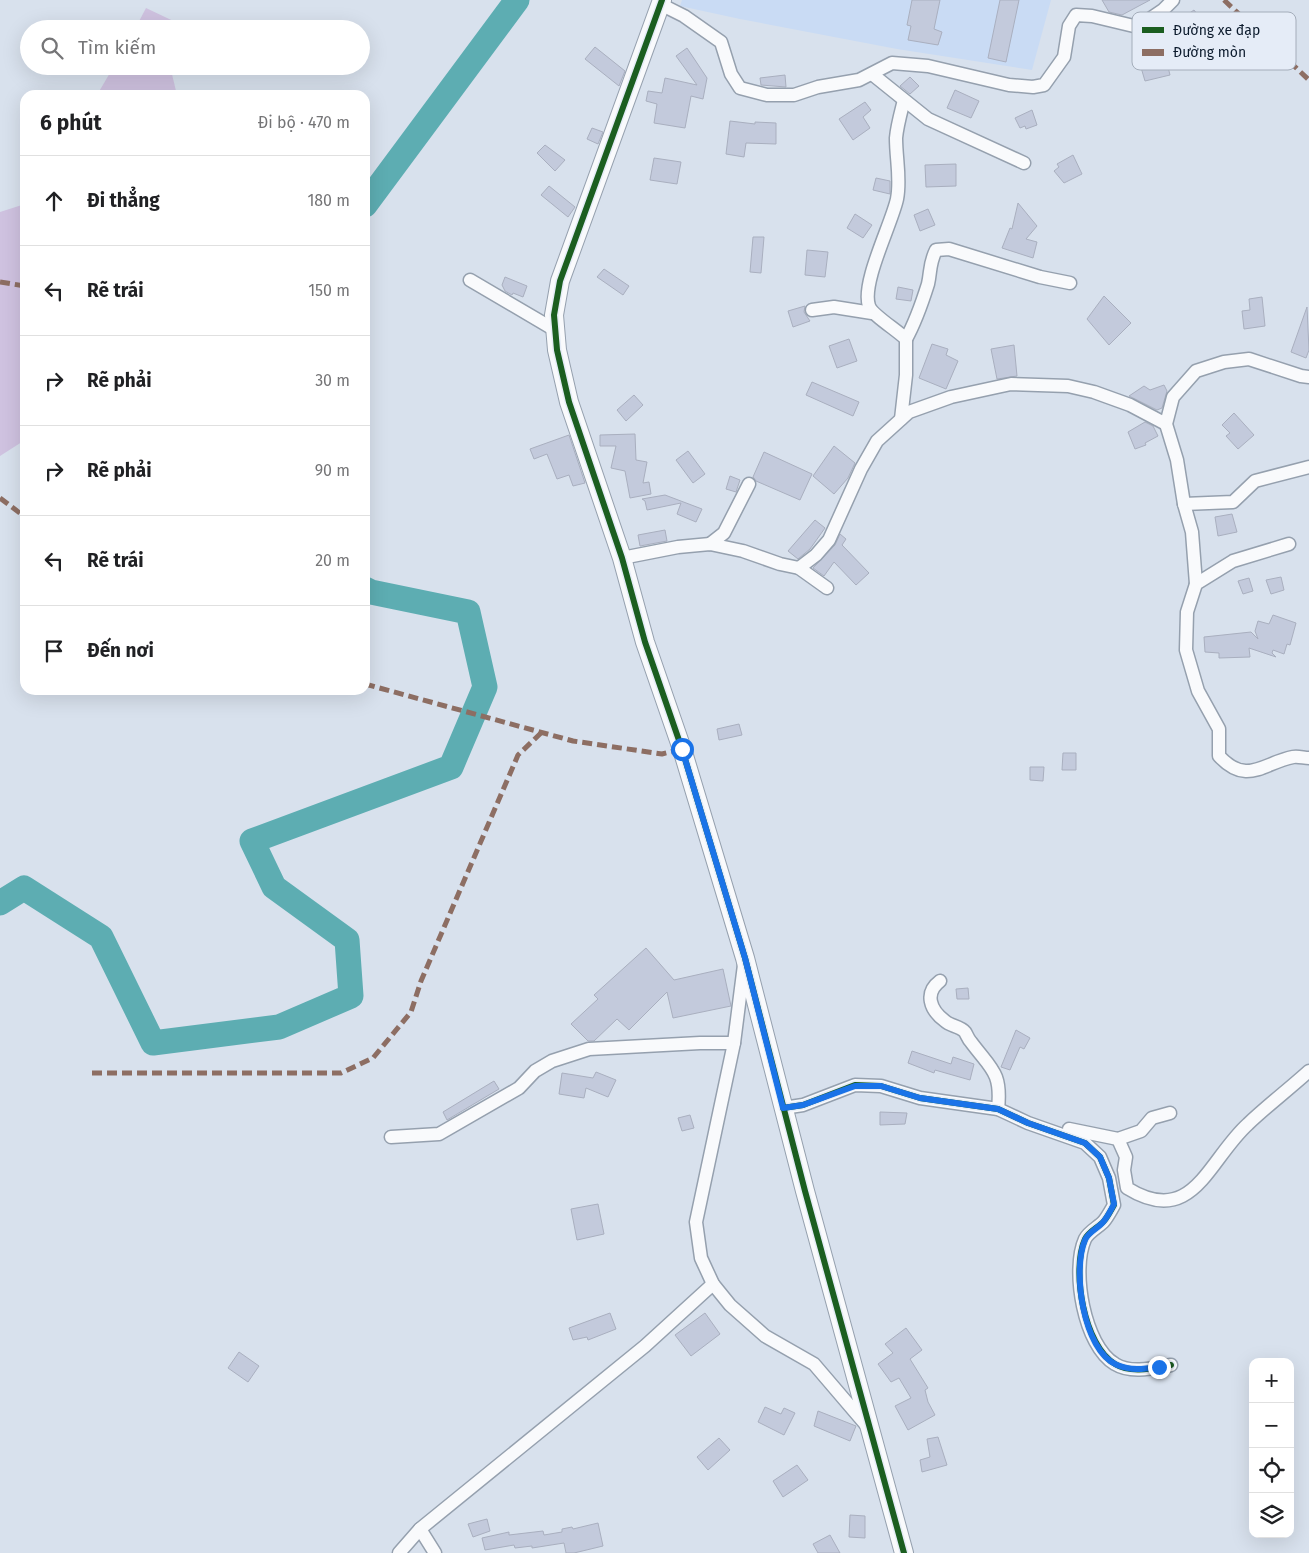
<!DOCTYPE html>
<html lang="vi">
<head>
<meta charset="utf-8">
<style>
	body { margin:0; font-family:"Fira Sans",sans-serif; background:#f2f2f2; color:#202124 }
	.controls { position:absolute; right:15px; bottom:15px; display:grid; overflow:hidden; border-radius:10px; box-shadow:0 5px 20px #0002 }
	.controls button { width:45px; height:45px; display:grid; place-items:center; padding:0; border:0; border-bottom:1px solid #e0e0e0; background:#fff; color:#202124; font:25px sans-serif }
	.stop { position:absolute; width:15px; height:15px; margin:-11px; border:4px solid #1a73e8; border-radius:50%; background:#fff }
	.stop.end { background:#1a73e8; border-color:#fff; box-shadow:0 1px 5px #0008 }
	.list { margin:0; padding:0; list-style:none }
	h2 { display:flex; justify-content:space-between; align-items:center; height:65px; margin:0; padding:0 20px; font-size:21px }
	h2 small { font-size:16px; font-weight:400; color:#757577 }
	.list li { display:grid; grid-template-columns:32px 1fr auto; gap:15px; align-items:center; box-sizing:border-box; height:90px; padding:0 20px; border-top:1px solid #e0e0e0 }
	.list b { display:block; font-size:19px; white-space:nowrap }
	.list em { font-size:16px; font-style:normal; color:#757577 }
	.icon { flex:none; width:28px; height:28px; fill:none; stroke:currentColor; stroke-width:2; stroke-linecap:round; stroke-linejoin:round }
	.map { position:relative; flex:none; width:1309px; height:1553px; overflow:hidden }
	.search { position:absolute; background:#fff; box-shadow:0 5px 20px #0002; left:20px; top:20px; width:350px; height:55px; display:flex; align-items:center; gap:12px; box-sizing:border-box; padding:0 18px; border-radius:28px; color:#757577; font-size:19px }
	.panel { position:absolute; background:#fff; box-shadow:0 5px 20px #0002; left:20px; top:90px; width:350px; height:605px; border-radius:15px }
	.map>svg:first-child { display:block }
	.built { fill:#c9dbf4 }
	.green { fill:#cfc2e0 }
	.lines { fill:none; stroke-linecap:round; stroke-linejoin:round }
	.river { stroke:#5dadb2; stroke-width:25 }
	.building { fill:#c3cadc; stroke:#a9afbf }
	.street-casing { stroke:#95a0ae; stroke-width:15 }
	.secondary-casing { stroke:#95a0ae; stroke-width:20 }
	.street { stroke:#f9fafc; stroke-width:12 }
	.secondary { stroke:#f9fafc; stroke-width:18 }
	.quiet { stroke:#8d6e63; stroke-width:5; stroke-dasharray:10 5; stroke-linecap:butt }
	.cycleway-casing { stroke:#e5ecf7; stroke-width:9 }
	.cycleway { stroke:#1b5e20; stroke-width:6 }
	.route { stroke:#1a73e8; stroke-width:6 }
	.key { fill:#e5ecf7; stroke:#a4adba; stroke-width:1 }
	.key-label { font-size:14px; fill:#0c1b2d }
</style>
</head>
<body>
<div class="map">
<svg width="1309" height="1553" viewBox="0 0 1309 1553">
	<rect width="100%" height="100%" fill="#d8e1ed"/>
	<!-- built -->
	<path class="built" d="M682,0H1051L1032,70L897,49L740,19L680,6Z"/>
	<!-- green -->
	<g class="green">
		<path d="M146,8L186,27L135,29Z"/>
		<path d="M114,66H170L177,95H97Z"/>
		<path d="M25,204V440L0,456V212Z"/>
	</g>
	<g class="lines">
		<!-- river -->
		<g class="river">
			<path d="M365,205L517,0"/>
			<path d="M0,903L24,888L101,937L153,1043L279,1027L351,996L347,940L274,887L252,841L451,767L485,687L468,612L371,592L365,589"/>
		</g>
	</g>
	<!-- building -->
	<g class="building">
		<path d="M912,0H940L934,29L942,32L938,45L908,40L911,26L907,25Z"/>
		<path d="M1000,0H1019L1006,62L988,58Z"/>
		<path d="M1102,0H1150L1122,15L1109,12Z"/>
		<path d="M1194,10L1203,22L1178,40L1169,27Z"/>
		<path d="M1180,44L1185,55L1167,63L1170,75L1145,81L1140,64L1148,63L1145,54Z"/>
		<path d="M595,47L625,71L619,86L585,59Z"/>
		<path d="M687,48L707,78L703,99L691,96L685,128L654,123L657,104L646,101L648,91L662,93L665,78L697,85L676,56Z"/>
		<path d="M785,75L786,87L761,85L760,78Z"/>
		<path d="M910,77L919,86L910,94L900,86Z"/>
		<path d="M955,90L979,101L971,118L947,108Z"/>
		<path d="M865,102L871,110L863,117L870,128L853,140L839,119Z"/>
		<path d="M1032,110L1037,125L1026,129L1025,126L1020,128L1015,118Z"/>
		<path d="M730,121L755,124V122L776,123V144L746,143L744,157L726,154Z"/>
		<path d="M592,128L603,132L598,144L587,139Z"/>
		<path d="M545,145L565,160L555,171L537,153Z"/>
		<path d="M1073,155L1082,174L1064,183L1054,171L1059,167L1057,164Z"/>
		<path d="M654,158L681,162L677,184L650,180Z"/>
		<path d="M956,164V186L926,187L925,165Z"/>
		<path d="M876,178L890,181V194L873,190Z"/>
		<path d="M549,186L575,207L568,217L541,195Z"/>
		<path d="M1018,203L1037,226L1026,239L1037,242L1033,258L1002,248L1010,228L1012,229Z"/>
		<path d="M928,209L935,225L920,231L914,215Z"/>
		<path d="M855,214L872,225L863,238L847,228Z"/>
		<path d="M753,237H764L761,273L750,272Z"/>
		<path d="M807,250L828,252L825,277L805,275Z"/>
		<path d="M604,269L629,286L623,295L597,277Z"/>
		<path d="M505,277L527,286L523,297L513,293L512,295L505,291L502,285Z"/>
		<path d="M898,287L913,290L911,301L896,299Z"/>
		<path d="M1104,296L1131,323L1109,345L1087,319Z"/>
		<path d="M1262,297L1265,326L1244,329L1242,311L1250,310L1249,299Z"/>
		<path d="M805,306L804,312L810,321L793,327L788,311Z"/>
		<path d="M1307,307L1309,350L1306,358L1291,352Z"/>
		<path d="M849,339L857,361L837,368L829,346Z"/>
		<path d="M932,344L948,349L946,355L958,361L946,389L919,378Z"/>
		<path d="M1014,345L1017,376L997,379L991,349Z"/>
		<path d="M812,382L859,402L853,416L806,395Z"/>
		<path d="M1164,385L1167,391L1162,408L1157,410L1129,396L1144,386L1150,390Z"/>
		<path d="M634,395L643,405L626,421L617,410Z"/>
		<path d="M1234,413L1254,435L1238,449L1226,436L1230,433L1222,425Z"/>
		<path d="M1145,422L1153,426L1158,436L1145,443L1146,445L1135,449L1128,432Z"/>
		<path d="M635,434L636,460L647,462L643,483L649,482L651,494L630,498L625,471L611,468L616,446H600V435Z"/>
		<path d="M569,435L585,483L573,486L569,475L557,479L547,454L534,459L530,449Z"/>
		<path d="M834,446L855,463L848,478L834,494L813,476Z"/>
		<path d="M688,451L705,474L693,483L676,460Z"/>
		<path d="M764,452L812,474L800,500L756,481L753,477Z"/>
		<path d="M730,476L740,480L736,492L726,489Z"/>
		<path d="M665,495L702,509L696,522L677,514L681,503L647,510L645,501L642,499Z"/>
		<path d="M1232,514L1237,532L1218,536L1215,517Z"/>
		<path d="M815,520L825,528L810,549L798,559L788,551Z"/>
		<path d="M665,530L667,541L640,546L638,535Z"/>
		<path d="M840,534L846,539L842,545L869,573L856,585L834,562L824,576L813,568L835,545Z"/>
		<path d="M1281,577L1284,590L1271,594L1266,580Z"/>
		<path d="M1249,578L1253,591L1243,594L1238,581Z"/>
		<path d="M1273,615L1296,623L1290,645L1287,644L1284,654L1273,650L1272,653L1276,657L1249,648L1250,657L1219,658V653L1205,652L1204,637L1251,632L1258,639L1255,631L1258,621L1269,624Z"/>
		<path d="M739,724L742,735L719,740L717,729Z"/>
		<path d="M1063,753H1076V770H1062Z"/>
		<path d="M1030,767H1044L1043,781L1030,780Z"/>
		<path d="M646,948L674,980L723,969L731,1006L673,1018L667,992L629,1030L617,1019L594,1041H588L571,1024L598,999L594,995Z"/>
		<path d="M968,988L969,999H957L956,989Z"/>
		<path d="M1016,1030L1030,1038L1024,1049L1020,1047L1010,1070L1001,1067Z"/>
		<path d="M912,1051L951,1064L953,1057L974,1064L970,1080L935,1070L934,1073L908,1063Z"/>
		<path d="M596,1072L616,1080L608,1097L586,1088L584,1098L559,1094L562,1073L593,1078Z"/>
		<path d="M494,1081L499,1089L447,1120L443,1112Z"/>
		<path d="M880,1112L907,1113L905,1124L880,1125Z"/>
		<path d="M690,1115L694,1128L682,1131L678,1118Z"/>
		<path d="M598,1204L604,1234L577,1240L571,1209Z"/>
		<path d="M610,1313L616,1329L588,1340L587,1337L573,1340L569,1328Z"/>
		<path d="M705,1313L720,1334L691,1356L675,1335Z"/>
		<path d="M906,1328L922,1350L910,1359L928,1388L925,1390L928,1402L935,1415L908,1430L895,1406L911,1398L899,1378L891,1382L878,1364L893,1353L885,1344Z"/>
		<path d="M239,1352L259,1366L248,1382L228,1368Z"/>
		<path d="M765,1407L781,1414L784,1408L795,1413L784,1435L758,1422Z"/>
		<path d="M818,1411L856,1426L850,1441L814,1426Z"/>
		<path d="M938,1437L947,1465L922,1472L920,1460L930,1457L927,1439Z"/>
		<path d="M719,1438L730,1450L708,1470L697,1457Z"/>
		<path d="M797,1465L808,1480L783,1497L773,1481Z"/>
		<path d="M850,1515L865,1516V1538L849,1537Z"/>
		<path d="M487,1519L490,1531L473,1537L468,1524Z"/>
		<path d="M598,1523L603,1546L574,1553H566L564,1543L532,1548V1546L515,1548L514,1545L485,1550L482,1538L509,1532V1535L543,1531L544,1535L562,1532V1529L572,1527L573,1529Z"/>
		<path d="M830,1535L840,1553H818L813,1544Z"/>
	</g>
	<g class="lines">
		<!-- street casing -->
		<g class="street-casing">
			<g id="street">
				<path d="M660,4L684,16L721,42L731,74L740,88L767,95H794L818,87L859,80L892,63L928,66L1009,85L1033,87L1044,85L1064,57L1069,26L1076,15L1092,16L1138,27L1163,10L1173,0"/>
				<path d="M872,74L928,119L1024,163"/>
				<path d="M470,280L555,330"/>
				<path d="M812,310L834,307L872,313"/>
				<path d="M906,339C916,321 922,303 928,284C931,271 929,264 936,250L949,249L1040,277L1070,283"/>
				<path d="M901,419L906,375V339C897,330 872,315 869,306C861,283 892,223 897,199C901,179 896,159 896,138C897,126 901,112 904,100"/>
				<path d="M1184,504L1233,502L1255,481L1309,467"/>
				<path d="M710,544L724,533L749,484"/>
				<path d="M1289,544L1233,561L1196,584L1187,612L1186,650L1198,691L1219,729V756C1247,786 1263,763 1293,757C1298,756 1304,758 1309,758"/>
				<path d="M622,558L678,547L710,544L743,551L780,564L799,568L827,588"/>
				<path d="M799,568L816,555L829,540L861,469L877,441L909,412L951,397L1011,384L1068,386L1094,392L1130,405L1166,424"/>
				<path d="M1196,584L1192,532L1184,504L1177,460L1166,424L1173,397L1196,371L1224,362L1249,359L1301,376L1309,377"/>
				<path d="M744,965L734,1043L696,1222L701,1258L713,1284L730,1305L765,1336L814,1364L867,1426"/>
				<path d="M940,981C924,993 930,1010 945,1021C950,1026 960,1026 965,1032C967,1035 968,1039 971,1042C991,1069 1002,1072 998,1109"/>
				<path d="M783,1108L803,1105L855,1085L881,1086L920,1098L998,1109L1028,1123L1085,1143L1100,1157L1109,1178L1114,1205C1111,1210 1108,1216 1104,1221C1099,1227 1089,1231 1085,1239C1071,1270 1084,1346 1115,1364C1131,1374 1154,1368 1171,1365"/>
				<path d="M1069,1129L1118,1139L1141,1131L1152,1118L1170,1113"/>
				<path d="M391,1137L439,1134L519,1088L535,1071L552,1061L589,1049L700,1043H734"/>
				<path d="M1118,1139L1126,1157L1124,1170L1127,1188C1193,1229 1208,1160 1248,1124C1267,1106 1289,1089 1309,1071"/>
				<path d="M420,1529L435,1553"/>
				<path d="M399,1553L420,1529L645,1346L713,1284"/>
			</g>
		</g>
		<!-- secondary casing -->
		<g class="secondary-casing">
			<path id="secondary" d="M662,0L560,281L554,315L557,350L569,402L622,558L645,642L682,749L745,958L805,1191L904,1553"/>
		</g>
		<!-- street -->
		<use href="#street" class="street"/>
		<!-- secondary -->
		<use href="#secondary" class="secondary"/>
		<!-- quiet -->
		<g class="quiet">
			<path d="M1224,0L1309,80"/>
			<path d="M0,282L25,286"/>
			<path d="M0,498L25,517"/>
			<path d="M365,684L573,741L662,754L682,749"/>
			<path d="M92,1073H341L373,1058L411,1012L421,981L518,755L542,732"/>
		</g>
		<!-- cycleway casing -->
		<g class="cycleway-casing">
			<g id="cycleway">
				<path d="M662,0L560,281L554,315L557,350L569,402L622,558L645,642L682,749L745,958L805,1191L904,1553"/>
				<path d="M783,1108L803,1105L855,1085L881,1086L920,1098L998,1109L1028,1123L1085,1143L1100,1157L1109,1178L1114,1205C1111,1210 1108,1216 1104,1221C1099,1227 1089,1231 1085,1239C1071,1270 1084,1346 1115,1364C1131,1374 1154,1368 1171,1365"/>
			</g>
		</g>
		<!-- cycleway -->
		<use href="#cycleway" class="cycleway"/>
	</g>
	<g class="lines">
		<!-- route -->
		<path class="route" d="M682,749L745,958L783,1108L803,1105L855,1086H881L920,1098L998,1109L1028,1123L1085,1143L1100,1157L1109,1178L1114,1204C1111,1210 1108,1216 1104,1221C1099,1228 1088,1232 1085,1240C1072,1270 1083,1351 1117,1365C1131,1371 1144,1369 1159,1367"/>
	</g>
	<!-- legend -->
	<rect x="1132" y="12" width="164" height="58" rx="8" class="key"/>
	<rect x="1142" y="27" width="22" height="6" fill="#1b5e20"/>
	<rect x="1142" y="49" width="22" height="7" fill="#8d6e63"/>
	<g class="key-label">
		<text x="1173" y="35">Đường xe đạp</text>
		<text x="1173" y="57">Đường mòn</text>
	</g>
</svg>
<div class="controls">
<button>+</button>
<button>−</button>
<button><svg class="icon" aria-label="locate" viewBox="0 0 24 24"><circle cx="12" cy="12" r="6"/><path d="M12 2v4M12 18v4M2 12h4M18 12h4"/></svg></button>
<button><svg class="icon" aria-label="layers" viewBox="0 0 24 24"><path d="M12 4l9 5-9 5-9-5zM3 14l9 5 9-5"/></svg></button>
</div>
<div class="stop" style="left:682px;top:749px"></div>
<div class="stop end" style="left:1159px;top:1367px"></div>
<div class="search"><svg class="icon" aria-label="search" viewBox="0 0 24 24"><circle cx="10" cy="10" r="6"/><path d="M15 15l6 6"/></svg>Tìm kiếm</div>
<section class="panel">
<h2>6 phút<small>Đi bộ · 470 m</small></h2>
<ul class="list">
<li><svg class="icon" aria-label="ahead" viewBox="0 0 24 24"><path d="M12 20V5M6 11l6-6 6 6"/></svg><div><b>Đi thẳng</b></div><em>180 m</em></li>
<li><svg class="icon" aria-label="left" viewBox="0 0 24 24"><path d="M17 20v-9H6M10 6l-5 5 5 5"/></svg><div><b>Rẽ trái</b></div><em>150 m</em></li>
<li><svg class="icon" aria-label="right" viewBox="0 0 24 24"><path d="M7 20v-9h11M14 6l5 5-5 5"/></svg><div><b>Rẽ phải</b></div><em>30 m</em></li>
<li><svg class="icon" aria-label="right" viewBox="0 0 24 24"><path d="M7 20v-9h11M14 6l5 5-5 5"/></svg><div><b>Rẽ phải</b></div><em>90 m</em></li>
<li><svg class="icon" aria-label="left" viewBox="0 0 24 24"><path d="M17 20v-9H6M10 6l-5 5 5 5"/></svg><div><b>Rẽ trái</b></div><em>20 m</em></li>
<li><svg class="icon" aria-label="arrive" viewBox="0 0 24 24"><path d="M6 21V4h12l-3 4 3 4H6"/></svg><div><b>Đến nơi</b></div></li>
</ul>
</section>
</div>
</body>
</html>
